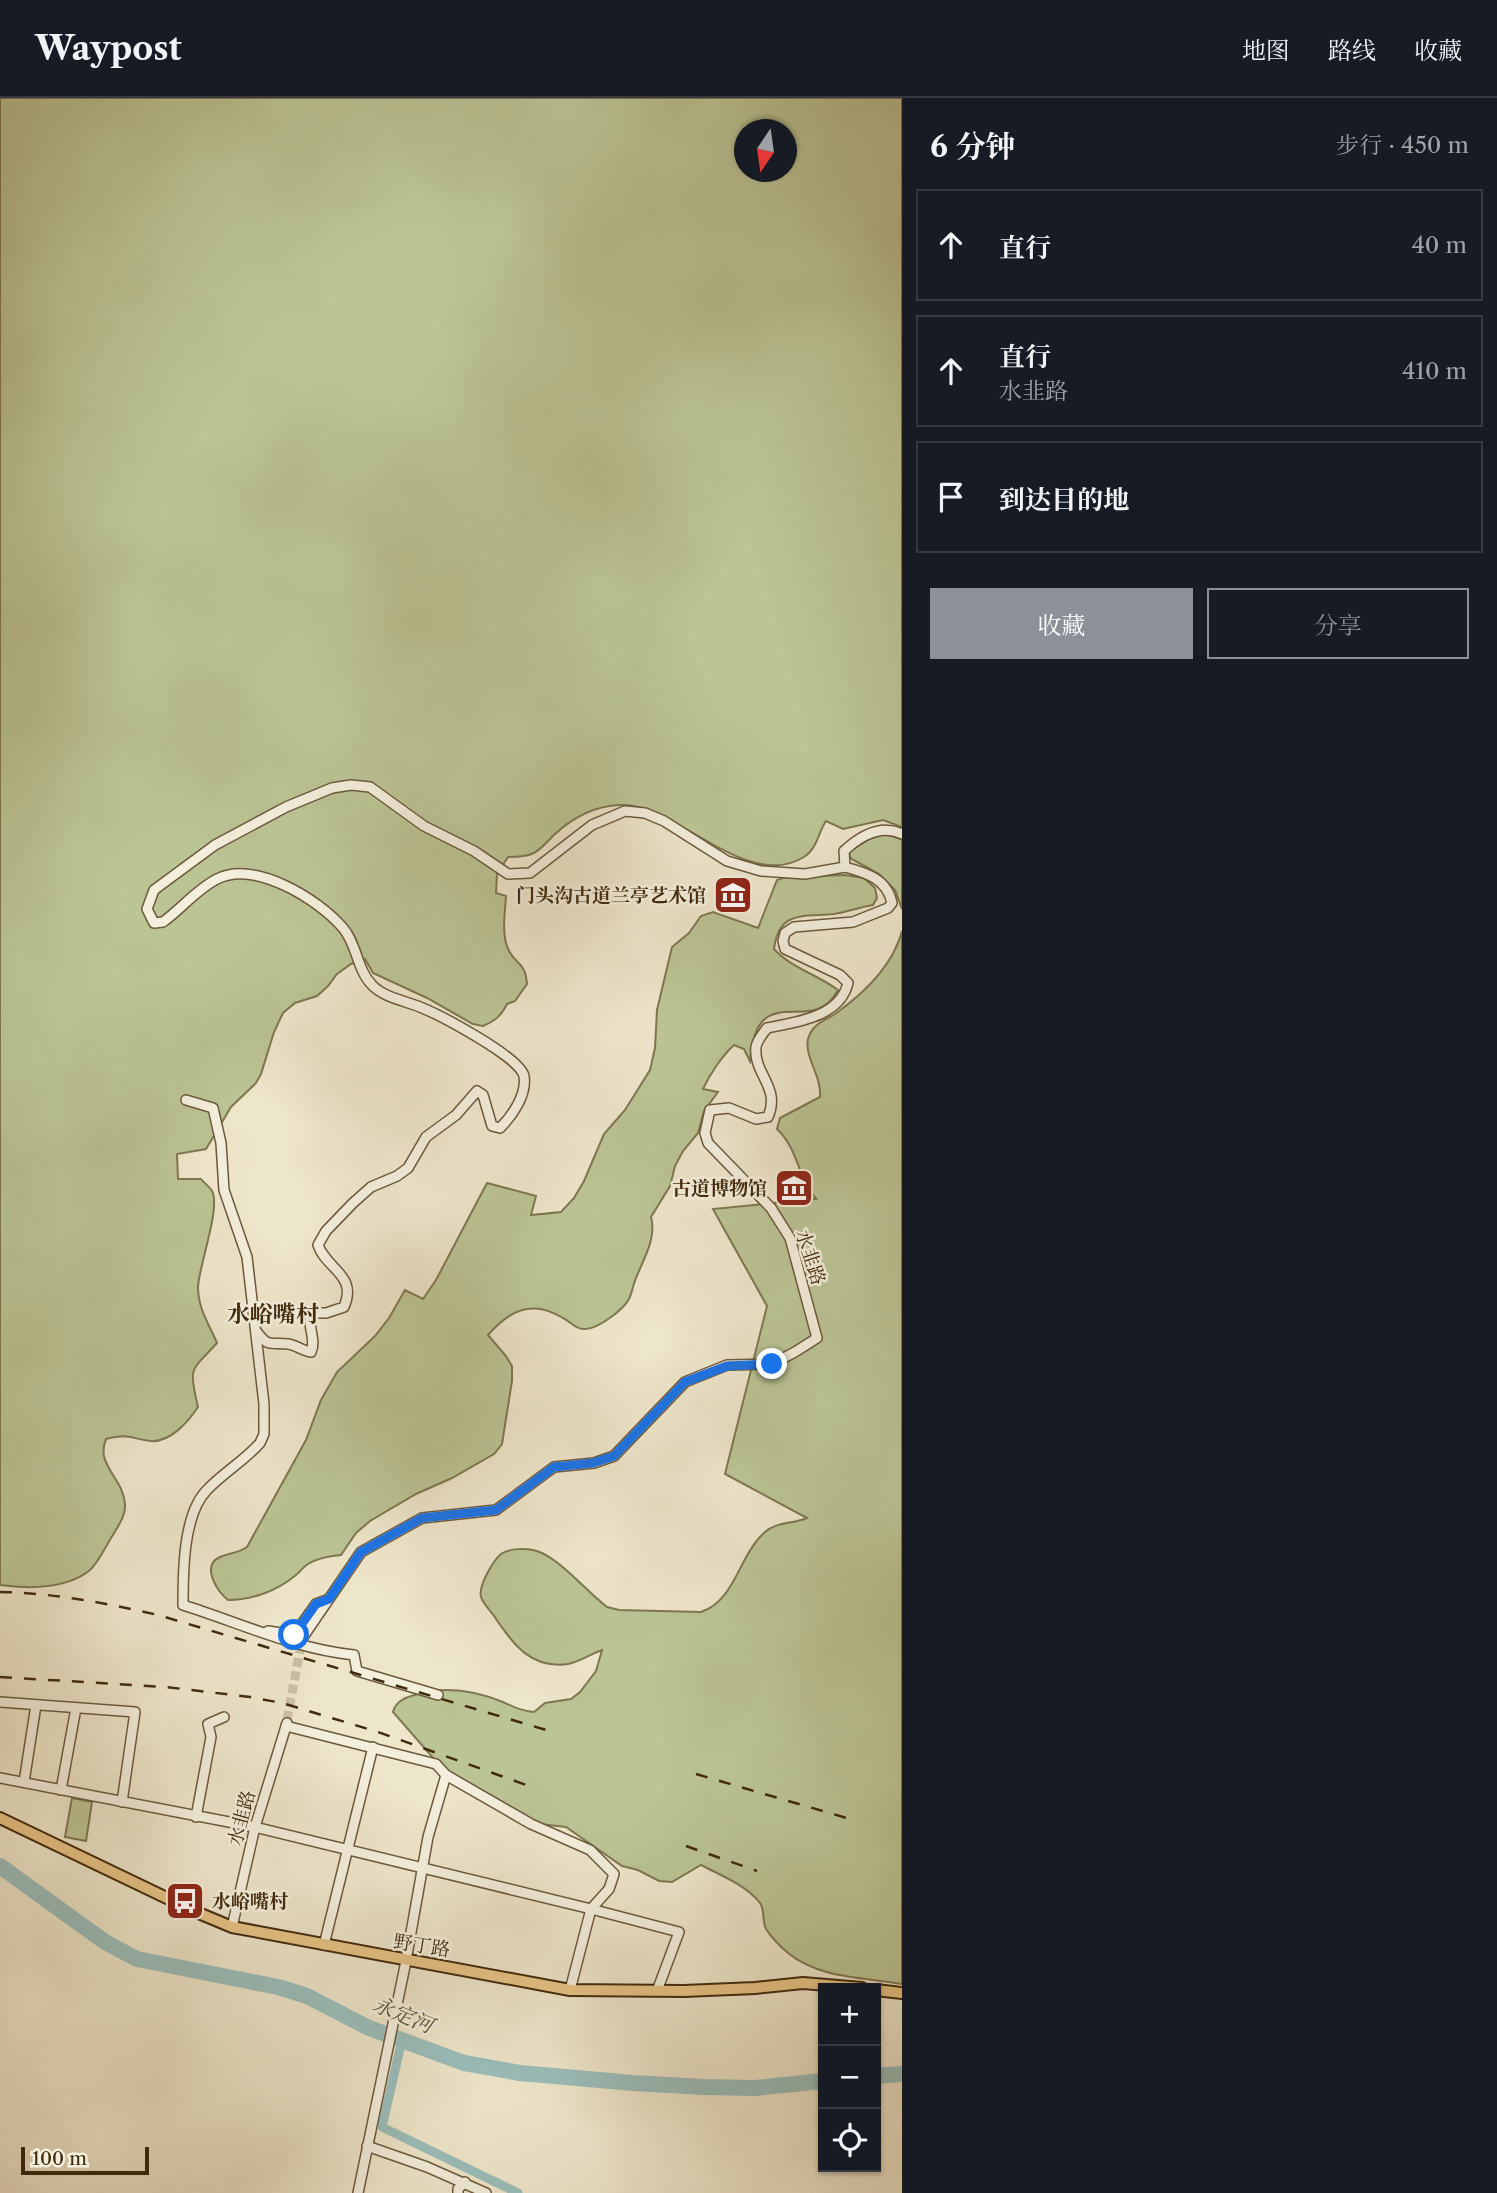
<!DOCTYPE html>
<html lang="zh">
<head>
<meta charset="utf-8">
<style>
	body { margin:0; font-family:"Libre Caslon Text","Noto Serif SC",serif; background:#242831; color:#f1f3f6 }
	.controls { position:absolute; right:21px; bottom:21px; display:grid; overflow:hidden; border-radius:0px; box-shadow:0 2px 5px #0004 }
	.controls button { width:63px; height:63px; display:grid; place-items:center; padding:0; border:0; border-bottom:2px solid #363941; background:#171b24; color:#f1f3f6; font:35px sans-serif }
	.compass { position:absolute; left:734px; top:21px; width:63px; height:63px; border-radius:50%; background:#171b24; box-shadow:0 2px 5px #0004; rotate:193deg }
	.scale { position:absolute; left:21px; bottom:18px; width:128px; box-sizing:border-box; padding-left:7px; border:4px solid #402a0c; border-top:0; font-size:19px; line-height:24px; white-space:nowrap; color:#402a0c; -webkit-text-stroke:5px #f4efdd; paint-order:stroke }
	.stop { position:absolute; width:21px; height:21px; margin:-16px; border:5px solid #1a73e8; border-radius:50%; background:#fff }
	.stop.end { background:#1a73e8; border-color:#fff; box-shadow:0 2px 7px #0008 }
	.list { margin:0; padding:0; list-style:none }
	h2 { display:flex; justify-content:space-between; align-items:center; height:91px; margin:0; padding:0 28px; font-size:30px }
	h2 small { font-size:23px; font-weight:400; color:#9ea1a6 }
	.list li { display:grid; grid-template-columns:46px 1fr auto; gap:21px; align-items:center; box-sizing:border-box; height:112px; margin:0 14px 14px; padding:0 14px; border:2px solid #363941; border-radius:0px }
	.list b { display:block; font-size:26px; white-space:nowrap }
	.list p { margin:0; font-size:23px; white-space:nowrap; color:#9ea1a6 }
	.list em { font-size:23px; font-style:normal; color:#9ea1a6 }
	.actions { display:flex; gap:14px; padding:21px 28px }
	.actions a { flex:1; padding:16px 0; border:2px solid #8c9099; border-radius:0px; text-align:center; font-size:24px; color:#8c9099 }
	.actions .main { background:#8c9099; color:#fff }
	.icon { flex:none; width:38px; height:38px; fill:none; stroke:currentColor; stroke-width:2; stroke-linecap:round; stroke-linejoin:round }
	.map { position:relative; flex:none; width:902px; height:2095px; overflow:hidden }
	header { display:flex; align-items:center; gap:42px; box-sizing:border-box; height:98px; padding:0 35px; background:#171b24; border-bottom:2px solid #363941 }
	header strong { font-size:33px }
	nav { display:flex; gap:38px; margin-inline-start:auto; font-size:24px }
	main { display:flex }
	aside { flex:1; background:#171b24 }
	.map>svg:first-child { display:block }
	.green { fill:#bbc495; stroke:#7e7750; stroke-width:2; fill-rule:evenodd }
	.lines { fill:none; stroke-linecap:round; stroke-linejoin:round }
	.canal { stroke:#9abebb; stroke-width:9 }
	.river { stroke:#9abebb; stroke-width:16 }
	.minor-tunnel { stroke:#cbc0a5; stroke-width:9; stroke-dasharray:9 4.5; stroke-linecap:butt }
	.minor-casing { stroke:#6c593c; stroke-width:12 }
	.major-casing { stroke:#402a0c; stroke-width:14 }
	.minor { stroke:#f4efdd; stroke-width:9 }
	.major { stroke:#e7c386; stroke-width:10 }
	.rail { stroke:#402a0c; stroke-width:2.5; stroke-dasharray:12 12; stroke-linecap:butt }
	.route { stroke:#1a73e8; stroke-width:9 }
	.labels { text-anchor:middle; stroke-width:5; stroke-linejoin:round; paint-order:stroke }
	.poi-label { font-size:19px; font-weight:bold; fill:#402a0c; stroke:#f4efdd; text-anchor:end }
	.street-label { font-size:19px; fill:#402a0c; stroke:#f4efdd }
	.water-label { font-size:21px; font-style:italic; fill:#564f38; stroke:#f4efdd }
	.quarter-label { font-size:23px; font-weight:bold; fill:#402a0c; stroke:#f4efdd }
</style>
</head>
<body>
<header>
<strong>Waypost</strong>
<nav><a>地图</a><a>路线</a><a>收藏</a></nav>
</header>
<main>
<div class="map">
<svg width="902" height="2095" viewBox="0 0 902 2095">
	<rect width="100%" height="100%" fill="#eee6cb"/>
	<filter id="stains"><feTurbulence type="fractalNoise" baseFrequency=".00286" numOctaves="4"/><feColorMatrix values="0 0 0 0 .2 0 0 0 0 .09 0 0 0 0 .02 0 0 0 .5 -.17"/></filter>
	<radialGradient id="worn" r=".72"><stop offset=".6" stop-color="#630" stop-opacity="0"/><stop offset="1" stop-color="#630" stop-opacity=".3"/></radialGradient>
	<!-- green -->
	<g class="green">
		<path d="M0,0H902V729L883,722L843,731L826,723C818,735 817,751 804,759C746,795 675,704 620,707C594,708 573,719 554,737C548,743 541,751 534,755C526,759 516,759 508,759L497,776L496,795L506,798C505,814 501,838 509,853C517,868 525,863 527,886L515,903L507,906C501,918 495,923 483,928L473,926L427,900L373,875L365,861L351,866L337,876L328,888L317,898L295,905L283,915L274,934L261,976L256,985L231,1009L206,1051L177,1056L178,1081H201C204,1085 210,1089 212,1093C221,1110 199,1167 198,1189C198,1211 209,1226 217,1245C191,1274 188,1267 198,1309C188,1324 170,1345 150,1343C129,1340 129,1335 106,1341C95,1367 123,1379 125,1406C126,1418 117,1430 111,1440C105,1450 98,1465 90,1472C67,1491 28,1491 0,1487ZM744,32H786V74H744Z"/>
		<path d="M885,736L902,741V811L895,792L879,776L850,760L849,754L869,741Z"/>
		<path d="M845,777L864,780L875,790L877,800L873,807C860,809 847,814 834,816C803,819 779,812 774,851C790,869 818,877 838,892C812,942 757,877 750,963L744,951L734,947C722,958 710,976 703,991L718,994L704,1013L698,1035L683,1053L675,1068L670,1088L651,1119C657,1140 643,1162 636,1180C633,1187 632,1195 629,1201C623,1212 599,1230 586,1231C576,1232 571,1224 563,1220C532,1201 510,1212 488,1237L506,1258L512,1268V1283L502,1346L494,1356L452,1380L416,1396L370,1423L356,1435L341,1457C329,1458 318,1460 308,1466C303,1469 300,1474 296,1477C277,1493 252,1502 228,1502C218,1494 200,1468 220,1459C229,1455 236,1456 247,1449L306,1342L321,1302L337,1274L375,1238L389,1220L405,1192L423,1201L436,1182L487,1085L536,1098L531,1117L561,1114L574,1100L584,1083L604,1036L625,1012L650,972L655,950L657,912L672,849L689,835L701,818L713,814L758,830L777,782L786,779Z"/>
		<path d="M902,833V1886C864,1879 820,1881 788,1855C781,1849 771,1839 766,1831C762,1823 765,1812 760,1805C746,1787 720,1777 701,1767L672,1784L659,1783L638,1772L622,1768L566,1729L540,1726L450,1674L434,1661L393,1614C396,1602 407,1599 418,1596C446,1588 476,1593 503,1604C514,1609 522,1613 534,1614L545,1605L571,1601L580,1594L596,1573L602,1552C591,1556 579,1564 568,1566C531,1571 514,1547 496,1521C492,1514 483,1506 481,1499C478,1488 493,1463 501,1456C509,1450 528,1450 537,1453C559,1460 587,1494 607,1509L619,1512L701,1514C736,1502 738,1458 765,1434C776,1424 793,1426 807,1420L725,1376L767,1208L713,1111L816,1101C797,1078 799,1052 777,1031L780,1020L820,999C822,979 804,958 808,941C812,926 824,923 835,916C863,896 893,868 902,833Z"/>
		<path d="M72,1700L92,1704L86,1743L65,1739Z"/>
	</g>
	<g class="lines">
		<!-- canal -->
		<path class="canal" d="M402,1942L382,2029L518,2095"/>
		<!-- river -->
		<g class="river">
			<path d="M0,1768L105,1844L137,1861L278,1889L307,1898L369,1930L464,1965L520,1975L633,1985L704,1989L755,1990L823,1983"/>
			<path d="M876,1978L902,1976"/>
		</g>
		<!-- minor-tunnel -->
		<path class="minor-tunnel" d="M287,1622L302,1541"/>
		<!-- minor casing -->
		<g class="minor-casing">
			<g id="minor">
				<path d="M186,1002L213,1010L221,1045L224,1092L247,1159L264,1306V1336L260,1345C244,1363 223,1375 207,1392C183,1416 183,1475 183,1507C240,1525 295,1551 354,1557L357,1573L438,1597"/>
				<path d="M256,1233C269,1250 269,1244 288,1246C296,1247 303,1253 311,1254C317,1241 306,1228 312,1215H326L344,1209C358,1177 326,1171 318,1147L326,1133L353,1105L371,1089L397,1078L408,1070L426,1039L456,1017L477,993L483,997L492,1028L500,1030C512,1018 527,997 524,978C520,959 440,917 420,909C405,903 383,899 372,887C357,872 357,846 343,830C318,801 255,762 217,781C197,791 181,811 163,824L154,825L147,811L154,792L215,747L286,709L332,690L351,687L370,689L424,728L474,753L508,776L530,775L592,727L625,713L645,715L664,723L727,763L761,773L805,776L845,769"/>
				<path d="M268,1533L294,1537L316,1506L327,1502"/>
				<path d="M303,1539L361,1454L422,1420L496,1412L554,1369L594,1365L614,1358L685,1284L727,1267L772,1266L795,1254L817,1240L790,1140L771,1110L708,1045L705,1035L710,1012L729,1010L756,1021L768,1019C781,989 753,976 756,949C757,942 763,936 767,930C797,924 840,919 848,885L840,877L785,851L783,843L785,835L794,829L853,824L888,810L892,805C887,781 867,775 845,769L844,753C860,738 881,726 902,736"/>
				<path d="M0,1604L135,1614L122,1704"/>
				<path d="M286,1628L436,1666L446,1677L531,1726L590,1752L614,1776L609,1791L591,1811L679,1834L657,1893"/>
				<path d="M0,1680L255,1729L591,1811L570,1892"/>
				<path d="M24,1684L36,1607"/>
				<path d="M61,1692L76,1610"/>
				<path d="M196,1719L211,1639L208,1626L224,1619"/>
				<path d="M232,1829L255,1729L287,1625"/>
				<path d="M324,1847L373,1649"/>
				<path d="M367,2048L427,2069L486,2095"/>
				<path d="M358,2095L405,1868L428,1739L446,1677"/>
				<path d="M458,2095V2091L465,2084"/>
			</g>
		</g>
		<!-- major casing -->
		<g class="major-casing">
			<g id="major">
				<path d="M0,1720L196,1814L232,1829L570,1892L684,1893L755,1890L803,1885L862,1890"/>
				<path d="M876,1892L902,1895"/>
			</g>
		</g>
		<!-- minor -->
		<use href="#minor" class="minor"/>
		<!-- major -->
		<use href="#major" class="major"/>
		<!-- rail -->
		<g class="rail">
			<path d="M0,1494C54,1495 106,1505 158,1517L553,1634"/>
			<path d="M0,1579L166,1589L250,1599L282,1605L378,1634L532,1689"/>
			<path d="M696,1676L850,1721"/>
			<path d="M686,1748L757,1773"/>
		</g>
	</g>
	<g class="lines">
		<!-- route -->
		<path class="route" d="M294,1537L316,1506L329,1501L361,1454L422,1420L496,1412L554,1369L593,1365L614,1358L685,1284L727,1268L772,1266"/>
	</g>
	<!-- icons -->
	<defs>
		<g id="museum-square" transform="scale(2.0125)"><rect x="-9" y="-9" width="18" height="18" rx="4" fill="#8f2418" stroke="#f4efdd"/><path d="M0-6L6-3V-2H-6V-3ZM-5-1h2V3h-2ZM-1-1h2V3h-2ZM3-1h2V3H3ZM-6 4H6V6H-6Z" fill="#fff"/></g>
		<g id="bus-square" transform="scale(2.0125)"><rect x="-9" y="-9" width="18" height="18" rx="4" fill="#8f2418" stroke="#f4efdd"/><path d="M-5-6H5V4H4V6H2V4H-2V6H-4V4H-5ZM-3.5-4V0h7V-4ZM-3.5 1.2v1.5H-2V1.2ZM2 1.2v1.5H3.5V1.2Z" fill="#fff"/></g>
	</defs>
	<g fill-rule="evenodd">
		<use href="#museum-square" x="733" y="797"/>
		<use href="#museum-square" x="794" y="1090"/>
		<use href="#bus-square" x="185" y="1803"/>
	</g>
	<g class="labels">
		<!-- poi labels -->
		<g class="poi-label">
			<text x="706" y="804">门头沟古道兰亭艺术馆</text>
			<text x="767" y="1097">古道博物馆</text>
			<text x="212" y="1810" text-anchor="start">水峪嘴村</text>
		</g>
		<!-- street labels -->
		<g class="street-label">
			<text transform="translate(811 1159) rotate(72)" y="7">水韭路</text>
			<text transform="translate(241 1720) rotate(-75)" y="7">水韭路</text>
			<text transform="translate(422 1847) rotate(9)" y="7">野丁路</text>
		</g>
		<!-- water labels -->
		<g class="water-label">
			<text transform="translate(403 1917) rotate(22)" y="7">永定河</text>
		</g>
		<!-- quarter labels -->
		<g class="quarter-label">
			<text x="273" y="1224">水峪嘴村</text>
		</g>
	</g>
	<rect width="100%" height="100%" filter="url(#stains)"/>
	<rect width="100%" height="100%" fill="url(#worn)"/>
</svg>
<div class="controls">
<button>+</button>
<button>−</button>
<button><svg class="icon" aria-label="locate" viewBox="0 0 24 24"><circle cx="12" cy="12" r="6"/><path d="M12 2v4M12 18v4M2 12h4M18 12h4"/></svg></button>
</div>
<svg class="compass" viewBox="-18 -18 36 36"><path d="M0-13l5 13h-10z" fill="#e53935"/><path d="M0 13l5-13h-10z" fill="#9ea1a6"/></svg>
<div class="scale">100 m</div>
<div class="stop" style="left:294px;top:1537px"></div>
<div class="stop end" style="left:772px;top:1266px"></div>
</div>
<aside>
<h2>6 分钟<small>步行 · 450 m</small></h2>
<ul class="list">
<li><svg class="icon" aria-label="ahead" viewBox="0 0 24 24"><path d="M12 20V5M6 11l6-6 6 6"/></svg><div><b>直行</b></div><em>40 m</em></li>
<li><svg class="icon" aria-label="ahead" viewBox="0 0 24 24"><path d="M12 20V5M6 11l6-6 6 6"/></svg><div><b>直行</b><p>水韭路</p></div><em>410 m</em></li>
<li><svg class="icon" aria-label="arrive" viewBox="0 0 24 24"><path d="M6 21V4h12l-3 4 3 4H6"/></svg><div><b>到达目的地</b></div></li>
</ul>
<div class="actions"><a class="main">收藏</a><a>分享</a></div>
</aside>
</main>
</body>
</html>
